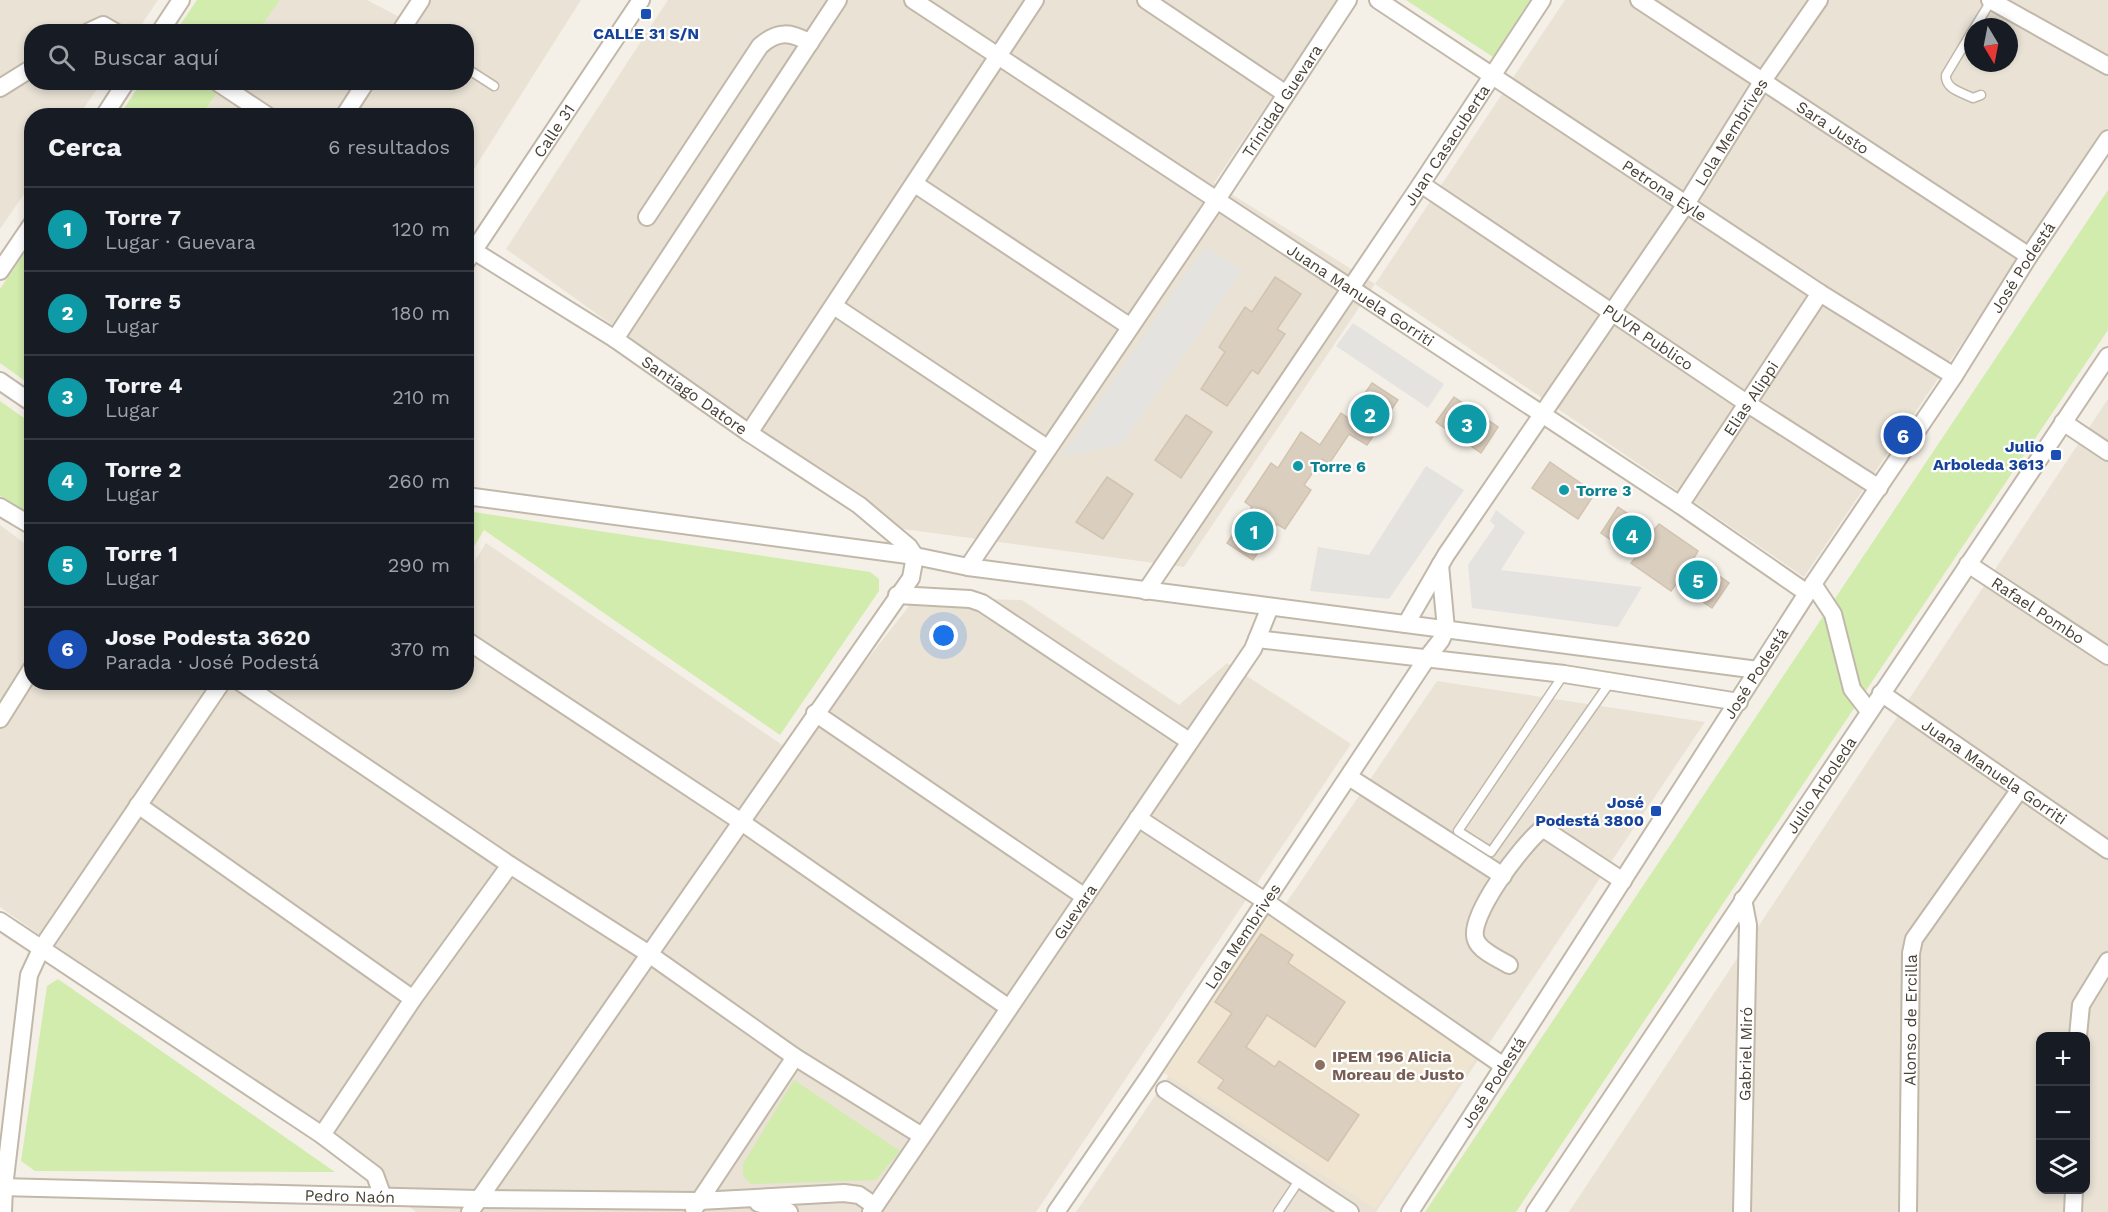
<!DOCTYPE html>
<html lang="es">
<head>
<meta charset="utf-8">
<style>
	body { margin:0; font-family:"Work Sans",sans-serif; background:#242831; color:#f1f3f6 }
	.controls { position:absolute; right:18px; bottom:18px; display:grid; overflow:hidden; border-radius:12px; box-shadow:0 3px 9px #0003 }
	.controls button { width:54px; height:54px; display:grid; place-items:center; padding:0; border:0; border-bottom:2px solid #363941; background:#171b24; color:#f1f3f6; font:30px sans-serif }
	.compass { position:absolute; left:1964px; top:18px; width:54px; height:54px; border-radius:50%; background:#171b24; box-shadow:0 3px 9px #0003; rotate:170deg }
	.you { position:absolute; left:944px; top:636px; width:21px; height:21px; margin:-15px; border:4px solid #fff; border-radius:50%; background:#1a73e8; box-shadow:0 0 0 9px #1a73e833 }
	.badge { display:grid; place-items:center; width:39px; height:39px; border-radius:50%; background:#ff2f14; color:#fff; font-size:20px; font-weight:700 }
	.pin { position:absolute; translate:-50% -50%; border:3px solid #fff; box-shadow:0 2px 6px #0006 }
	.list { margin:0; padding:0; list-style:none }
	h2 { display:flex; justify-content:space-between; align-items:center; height:78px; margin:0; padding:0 24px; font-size:26px }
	h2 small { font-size:20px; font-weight:400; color:#9ea1a6 }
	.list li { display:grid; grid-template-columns:39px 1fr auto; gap:18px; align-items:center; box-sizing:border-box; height:84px; padding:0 24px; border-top:2px solid #363941 }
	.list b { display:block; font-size:22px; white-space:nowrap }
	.list p { margin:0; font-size:20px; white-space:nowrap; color:#9ea1a6 }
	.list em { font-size:20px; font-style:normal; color:#9ea1a6 }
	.icon { flex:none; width:33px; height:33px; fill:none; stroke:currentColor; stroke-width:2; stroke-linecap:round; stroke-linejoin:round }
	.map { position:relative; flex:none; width:2108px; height:1212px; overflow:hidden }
	.search { position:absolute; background:#171b24; box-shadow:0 3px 9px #0003; left:24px; top:24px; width:450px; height:66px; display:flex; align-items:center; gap:15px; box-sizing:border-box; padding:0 21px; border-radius:24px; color:#9ea1a6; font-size:22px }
	.panel { position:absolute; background:#171b24; box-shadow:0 3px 9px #0003; left:24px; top:108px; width:450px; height:582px; border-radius:24px }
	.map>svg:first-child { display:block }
	.residential { fill:#e9e2d5; fill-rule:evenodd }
	.education { fill:#efe5d0 }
	.green { fill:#d1ecad }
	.parking { fill:#e5e3df }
	.building { fill:#dacebe; stroke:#d2c3ae; stroke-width:1.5 }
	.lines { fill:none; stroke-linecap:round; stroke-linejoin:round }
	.lane-casing { stroke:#c1b8a9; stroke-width:11 }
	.street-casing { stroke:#c1b8a9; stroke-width:20 }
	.lane { stroke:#fff; stroke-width:8 }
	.street { stroke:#fff; stroke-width:16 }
	.transit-dot { fill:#1a4fb4; stroke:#fff; stroke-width:2 }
	.culture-dot { fill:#0f9aa8; stroke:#fff; stroke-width:2 }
	.education-dot { fill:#8d6e63; stroke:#fff; stroke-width:2 }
	.labels { text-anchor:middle; stroke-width:4.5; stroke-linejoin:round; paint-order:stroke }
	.transit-label { font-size:16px; font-weight:bold; fill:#164399; stroke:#fff; text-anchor:end }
	.street-label { font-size:16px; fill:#484035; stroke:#fff }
	.culture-label { font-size:16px; font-weight:bold; fill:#0d838f; stroke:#fff; text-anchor:start }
	.education-label { font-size:16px; font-weight:bold; fill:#785e54; stroke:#fff; text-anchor:start }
</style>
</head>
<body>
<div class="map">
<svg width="2108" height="1212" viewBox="0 0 2108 1212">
	<rect width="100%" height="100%" fill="#f5f0e7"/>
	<!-- residential -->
	<g class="residential">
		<path d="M0,0H158L137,31L32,32V82L101,83L79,115L32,116L31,184L0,229Z"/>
		<path d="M280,0H367L407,21L421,0H581L467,180L466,116H202L224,83L466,82V32L258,31Z"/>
		<path d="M668,0H1337L1214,183L1375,284L1565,0H2108V127L1804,577L1375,284L1184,567L896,528L506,249ZM1973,27H2009V63H1973Z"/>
		<path d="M2108,399V1212H1569ZM2040,1036H2086V1190H2040Z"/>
		<path d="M0,525L31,548L32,682H466L467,573L486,543L794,753L916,597L1022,600L1179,705L1227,663L1351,744L1036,1212H416L322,1135L0,907Z"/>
		<path d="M1437,681L1705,722L1376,1212H1076Z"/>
	</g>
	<!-- education -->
	<path class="education" d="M1270,912L1477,1056L1375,1209L1164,1073Z"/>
	<!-- green -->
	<g class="green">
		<path d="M197,0H280L258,31H176Z"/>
		<path d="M1406,0H1530L1493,57Z"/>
		<path d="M141,83H224L202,115L119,116Z"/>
		<path d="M2108,190V330L1516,1212H1425Z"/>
		<path d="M31,243L32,371L25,381L0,363V289Z"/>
		<path d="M0,401L31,423V515L0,496Z"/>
		<path d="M467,511L870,572L879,579V591L780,735L484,530L467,558Z"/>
		<path d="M58,979L335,1172L35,1171L21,1161L47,986Z"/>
		<path d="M794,1080L900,1151L876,1180L751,1184L743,1176V1164Z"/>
	</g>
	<!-- parking -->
	<g class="parking">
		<path d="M1205,246L1242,271L1121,445L1061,457Z"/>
		<path d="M1353,323L1444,384L1428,408L1336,346Z"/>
		<path d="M1426,466L1464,490L1389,599L1310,591L1318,547L1369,555Z"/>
		<path d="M1496,510L1525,532L1501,570L1642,587L1618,627L1472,608L1468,565L1495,526L1490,521Z"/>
	</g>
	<!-- building -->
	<g class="building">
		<path d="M1275,277L1301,294L1277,329L1285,334L1258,374L1252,370L1227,406L1201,389L1225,352L1219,347L1245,307L1252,312Z"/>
		<path d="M1372,383L1398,400L1367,445L1349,434L1329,464L1322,459L1304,485L1311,490L1285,529L1277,524L1253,560L1227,543L1252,507L1245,502L1271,463L1278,468L1301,432L1320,445L1341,413L1348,418Z"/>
		<path d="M1454,397L1498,427L1481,453L1436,422Z"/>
		<path d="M1186,415L1212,432L1181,478L1155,460Z"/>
		<path d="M1550,462L1595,493L1578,519L1532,488Z"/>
		<path d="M1107,477L1133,494L1103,539L1076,522Z"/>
		<path d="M1618,507L1653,531L1659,524L1698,551L1694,558L1729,583L1712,608L1676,584L1671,591L1631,563L1636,557L1601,533Z"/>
		<path d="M1261,934L1293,955L1288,963L1345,1002L1315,1047L1267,1015L1246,1047L1275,1067L1279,1061L1359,1115L1328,1161L1218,1088L1224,1080L1198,1062L1232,1013L1215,1002Z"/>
	</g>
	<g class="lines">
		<!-- lane casing -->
		<g class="lane-casing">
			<g id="lane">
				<path d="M1975,27L1991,1"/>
				<path d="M1973,30L1946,75C1945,89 1961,92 1973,98L1981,95"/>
				<path d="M466,68L494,86"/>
				<path d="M1564,674L1458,831L1491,852L1611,681"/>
				<path d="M1278,1212L1300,1179"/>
			</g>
		</g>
		<!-- street casing -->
		<g class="street-casing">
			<g id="street">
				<path id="s1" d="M913,0L1680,505L1807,593"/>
				<path d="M1146,0L1286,94"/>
				<path id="s2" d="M1378,0L1820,293L1954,376"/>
				<path id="s3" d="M1639,0L2029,256"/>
				<path d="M1990,0L2108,66"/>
				<path d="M88,32L103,25L115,32"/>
				<path d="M160,32L181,0"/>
				<path d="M400,32L421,0"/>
				<path d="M217,82L268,116"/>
				<path d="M0,88L32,68"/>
				<path d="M104,116L126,82"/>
				<path d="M344,116L366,82"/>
				<path d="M915,184L1129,326"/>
				<path id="s4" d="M1421,184L1748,404L1879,488"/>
				<path d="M647,217L760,46C778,30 791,32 810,43"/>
				<path id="s5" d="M466,246L615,339L749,433L859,505L909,547L915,556"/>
				<path id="s6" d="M466,262L641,0"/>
				<path d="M0,271L32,224"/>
				<path d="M834,306L1047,448"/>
				<path d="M615,339L838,0"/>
				<path d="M0,381L32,403"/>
				<path d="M2063,422L2108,452"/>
				<path d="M749,433L1035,0"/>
				<path d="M466,496L915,556L968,567L1758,670"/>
				<path id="s7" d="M1680,505L1820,293"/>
				<path d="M0,507L32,526"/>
				<path id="s8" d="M1968,564L2108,656"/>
				<path id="s9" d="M968,567L1216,201L1348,0"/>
				<path d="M1813,584L1833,614L1852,689L1869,711"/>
				<path id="s10" d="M1146,591L1421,184L1542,0"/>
				<path d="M897,595L970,599L982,603L1189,741"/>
				<path id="s11" d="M1406,624L1446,555L1686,204L1762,82L1819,0"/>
				<path d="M1257,639L1564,674L1739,702"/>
				<path d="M466,640L740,821L1009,1008"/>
				<path d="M240,682L510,865L649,954L795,1057L922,1136"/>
				<path id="s12" d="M1881,693L2108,850"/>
				<path d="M815,713L1085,897"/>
				<path d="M0,719L32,668"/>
				<path d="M1349,777L1503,876"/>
				<path d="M138,805L413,999"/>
				<path d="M1138,818L1265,901L1502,1065"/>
				<path d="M0,921L322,1135L375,1175L383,1197"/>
				<path d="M1509,965C1499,959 1480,951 1476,940C1466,918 1523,844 1541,830L1547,831L1623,881"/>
				<path d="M2078,1036L2081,1005L2108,961"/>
				<path d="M1165,1090L1350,1212"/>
				<path d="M322,1135L413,999L510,865"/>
				<path id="s13" d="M0,1187L478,1199L699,1201L844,1193L859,1195L875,1206"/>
				<path d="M758,1203L789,1212"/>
				<path d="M694,1209L795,1057"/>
				<path d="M3,1212L4,1187L29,975L41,949L222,682"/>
				<path d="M470,1212L911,578L915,556"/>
				<path id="s14" d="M871,1212L1253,649L1270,607"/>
				<path id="s15" d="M1056,1212L1148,1078L1427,658L1441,640L1446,629L1440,565"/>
				<path id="s16" d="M1410,1212L1813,584L1954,376L2029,256L2108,139"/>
				<path id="s17" d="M1535,1212L2108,356"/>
				<path id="s18" d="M1742,1212L1748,925L1743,899"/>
				<path id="s19" d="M1908,1212L1911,953L1914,939L2020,789"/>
				<path d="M2073,1212L2074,1190"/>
			</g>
		</g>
		<!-- lane -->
		<use href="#lane" class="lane"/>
		<!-- street -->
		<use href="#street" class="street"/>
	</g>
	<!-- markers -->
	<g class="transit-dot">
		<rect x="640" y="8" width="12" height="12" rx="3"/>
		<rect x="2050" y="449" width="12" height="12" rx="3"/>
		<rect x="1650" y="805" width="12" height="12" rx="3"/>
	</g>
	<g class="culture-dot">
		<circle cx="1298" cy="466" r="6"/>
		<circle cx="1564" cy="490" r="6"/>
	</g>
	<circle class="education-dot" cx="1320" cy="1065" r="6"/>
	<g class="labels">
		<!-- transit labels -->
		<g class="transit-label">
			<text x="646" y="39" text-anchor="middle">CALLE 31 S/N</text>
			<text x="2044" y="452">Julio<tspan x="2044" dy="18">Arboleda 3613</tspan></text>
			<text x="1644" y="808">José<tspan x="1644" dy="18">Podestá 3800</tspan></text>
		</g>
		<!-- street labels -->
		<g class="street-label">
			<text dy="6" stroke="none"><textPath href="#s9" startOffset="562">Trinidad Guevara</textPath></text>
			<text dy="6" stroke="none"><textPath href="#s3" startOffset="232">Sara Justo</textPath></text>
			<text dy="6" stroke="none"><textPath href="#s6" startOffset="158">Calle 31</textPath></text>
			<text dy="6" stroke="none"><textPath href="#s11" startOffset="590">Lola Membrives</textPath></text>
			<text dy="6" stroke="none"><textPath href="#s10" startOffset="538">Juan Casacuberta</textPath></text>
			<text dy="6" stroke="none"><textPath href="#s2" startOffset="344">Petrona Eyle</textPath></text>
			<text dy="6" stroke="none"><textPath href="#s16" startOffset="1126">José Podestá</textPath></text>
			<text dy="6" stroke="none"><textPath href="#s1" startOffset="536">Juana Manuela Gorriti</textPath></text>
			<text dy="6" stroke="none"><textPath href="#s4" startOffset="274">PUVR Publico</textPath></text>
			<text dy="6" stroke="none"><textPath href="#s5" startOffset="273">Santiago Datore</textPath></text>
			<text dy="6" stroke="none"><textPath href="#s7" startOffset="128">Elias Alippi</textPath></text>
			<text dy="6" stroke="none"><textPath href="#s8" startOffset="84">Rafael Pombo</textPath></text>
			<text dy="6" stroke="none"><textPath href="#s16" startOffset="640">José Podestá</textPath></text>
			<text dy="6" stroke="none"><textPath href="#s12" startOffset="138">Juana Manuela Gorriti</textPath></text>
			<text dy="6" stroke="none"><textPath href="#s17" startOffset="514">Julio Arboleda</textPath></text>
			<text dy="6" stroke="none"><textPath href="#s14" startOffset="363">Guevara</textPath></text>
			<text dy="6" stroke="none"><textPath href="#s15" startOffset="333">Lola Membrives</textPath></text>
			<text dy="6" stroke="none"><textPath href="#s19" startOffset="192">Alonso de Ercilla</textPath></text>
			<text dy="6" stroke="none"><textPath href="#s18" startOffset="158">Gabriel Miró</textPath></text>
			<text dy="6" stroke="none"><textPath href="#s16" startOffset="154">José Podestá</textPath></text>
			<text dy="6" stroke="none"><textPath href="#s13" startOffset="350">Pedro Naón</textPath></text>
		</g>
		<!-- culture labels -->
		<g class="culture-label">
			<text x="1310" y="472">Torre 6</text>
			<text x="1576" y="496">Torre 3</text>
		</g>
		<!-- education labels -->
		<g class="education-label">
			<text x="1332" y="1062">IPEM 196 Alicia<tspan x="1332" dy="18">Moreau de Justo</tspan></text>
		</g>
	</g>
</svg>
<div class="controls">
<button>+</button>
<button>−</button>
<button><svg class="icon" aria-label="layers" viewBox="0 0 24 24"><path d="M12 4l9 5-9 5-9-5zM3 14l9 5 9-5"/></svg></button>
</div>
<svg class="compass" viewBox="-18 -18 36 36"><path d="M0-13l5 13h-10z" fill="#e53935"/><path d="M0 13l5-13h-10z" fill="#9ea1a6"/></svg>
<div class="you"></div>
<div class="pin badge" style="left:1254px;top:531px;background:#0f9aa8">1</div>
<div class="pin badge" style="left:1370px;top:414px;background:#0f9aa8">2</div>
<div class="pin badge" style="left:1467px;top:424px;background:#0f9aa8">3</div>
<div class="pin badge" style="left:1632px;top:535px;background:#0f9aa8">4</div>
<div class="pin badge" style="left:1698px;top:580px;background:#0f9aa8">5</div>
<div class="pin badge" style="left:1903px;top:435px;background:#1a4fb4">6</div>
<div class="search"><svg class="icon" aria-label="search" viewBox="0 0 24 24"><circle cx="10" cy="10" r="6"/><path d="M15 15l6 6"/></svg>Buscar aquí</div>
<section class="panel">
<h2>Cerca<small>6 resultados</small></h2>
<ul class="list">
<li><span class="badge" style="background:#0f9aa8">1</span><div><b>Torre 7</b><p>Lugar · Guevara</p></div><em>120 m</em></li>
<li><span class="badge" style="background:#0f9aa8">2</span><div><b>Torre 5</b><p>Lugar</p></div><em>180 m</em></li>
<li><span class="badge" style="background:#0f9aa8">3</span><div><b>Torre 4</b><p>Lugar</p></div><em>210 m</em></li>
<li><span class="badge" style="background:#0f9aa8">4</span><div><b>Torre 2</b><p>Lugar</p></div><em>260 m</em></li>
<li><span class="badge" style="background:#0f9aa8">5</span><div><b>Torre 1</b><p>Lugar</p></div><em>290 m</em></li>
<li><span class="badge" style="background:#1a4fb4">6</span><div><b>Jose Podesta 3620</b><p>Parada · José Podestá</p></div><em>370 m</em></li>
</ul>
</section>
</div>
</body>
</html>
